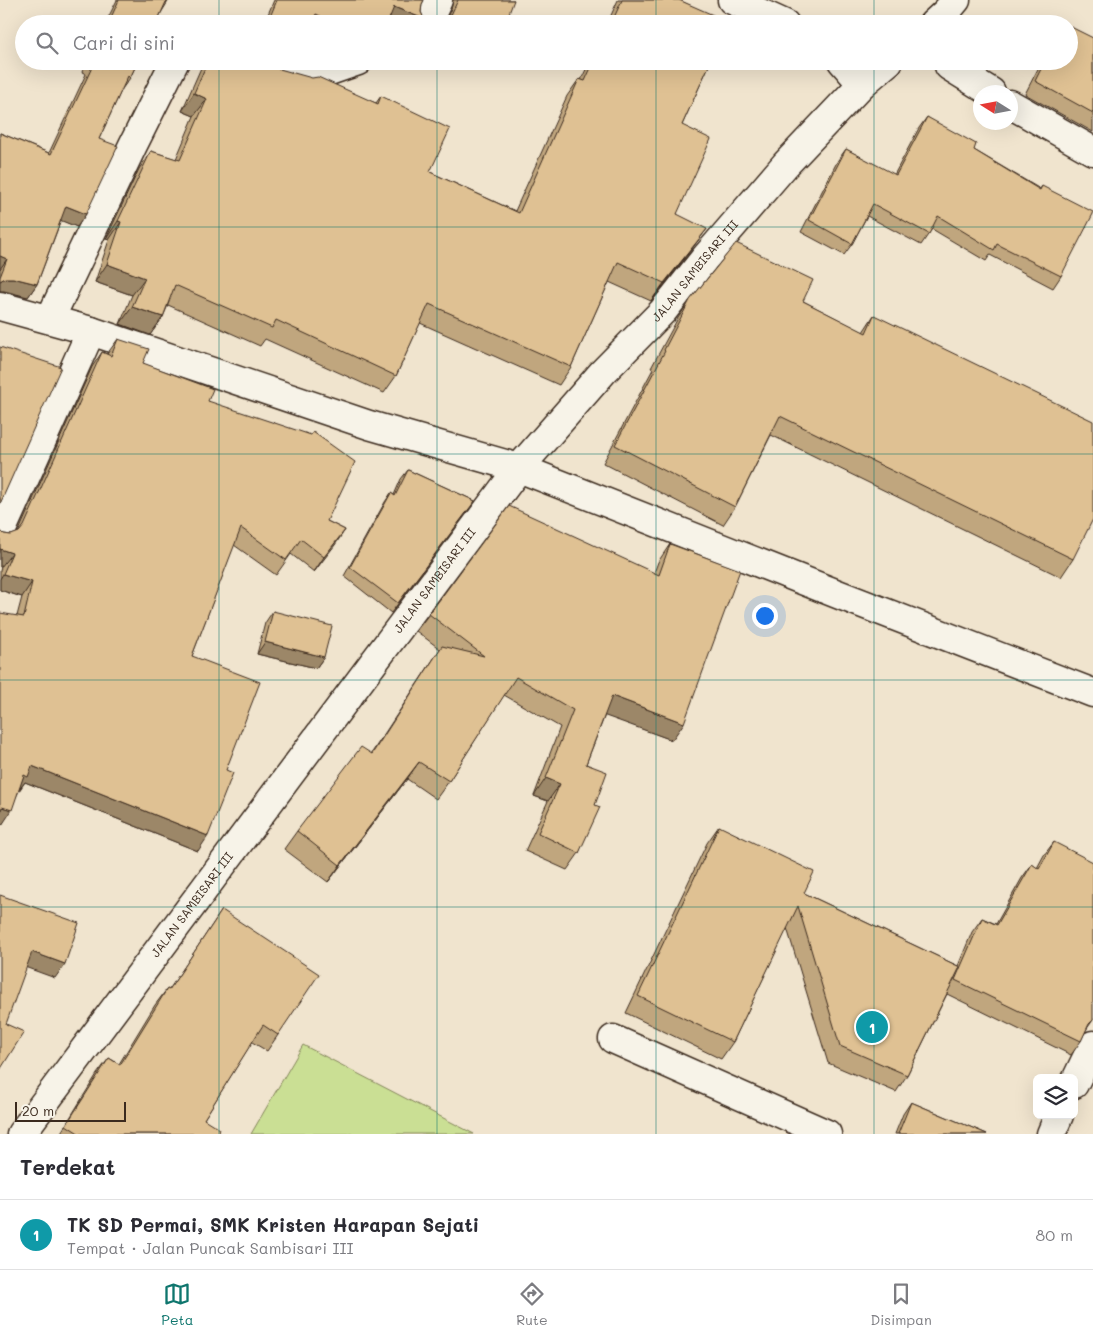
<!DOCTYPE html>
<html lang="id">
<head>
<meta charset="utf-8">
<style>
	body { margin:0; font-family:Mali,sans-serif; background:#f2f2f3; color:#2b2b33 }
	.controls { position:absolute; right:15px; bottom:15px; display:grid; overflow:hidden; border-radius:8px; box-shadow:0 5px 20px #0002 }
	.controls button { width:45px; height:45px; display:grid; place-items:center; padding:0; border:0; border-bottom:1px solid #e1e1e2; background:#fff; color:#2b2b33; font:25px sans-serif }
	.compass { position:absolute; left:973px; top:85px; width:45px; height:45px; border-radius:50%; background:#fff; box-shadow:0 5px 20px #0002; rotate:281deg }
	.scale { position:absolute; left:15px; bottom:12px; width:111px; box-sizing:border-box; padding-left:5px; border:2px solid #3b2a1e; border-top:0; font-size:14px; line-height:18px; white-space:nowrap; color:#3b2a1e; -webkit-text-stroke:4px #f7f3e8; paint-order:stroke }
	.you { position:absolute; left:764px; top:615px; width:18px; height:18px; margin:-12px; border:4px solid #fff; border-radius:50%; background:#1a73e8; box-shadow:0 0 0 8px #1a73e833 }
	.badge { display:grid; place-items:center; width:32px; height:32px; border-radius:50%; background:#0f766e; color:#fff; font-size:16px; font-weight:700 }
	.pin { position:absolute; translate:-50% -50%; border:2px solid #fff; box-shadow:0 1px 5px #0006 }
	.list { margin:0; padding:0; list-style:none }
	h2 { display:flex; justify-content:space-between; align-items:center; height:65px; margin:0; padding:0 20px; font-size:21px }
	h2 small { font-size:16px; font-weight:400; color:#7c7c81 }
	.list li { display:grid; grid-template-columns:32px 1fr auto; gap:15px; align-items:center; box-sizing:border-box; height:70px; padding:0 20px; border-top:1px solid #e1e1e2 }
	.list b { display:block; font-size:19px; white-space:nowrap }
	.list p { margin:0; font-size:16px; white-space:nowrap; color:#7c7c81 }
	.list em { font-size:16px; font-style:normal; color:#7c7c81 }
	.icon { flex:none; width:28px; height:28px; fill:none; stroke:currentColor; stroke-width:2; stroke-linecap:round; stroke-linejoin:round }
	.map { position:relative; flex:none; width:1093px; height:1134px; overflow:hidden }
	.search { position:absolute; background:#fff; box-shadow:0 5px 20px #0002; left:15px; right:15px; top:15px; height:55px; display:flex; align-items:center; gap:12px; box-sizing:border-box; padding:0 18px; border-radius:28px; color:#7c7c81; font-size:19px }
	.sheet { height:135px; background:#fff }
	nav { display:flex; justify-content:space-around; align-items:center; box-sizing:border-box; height:70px; border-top:1px solid #e1e1e2; background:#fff; font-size:14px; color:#7c7c81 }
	nav a { display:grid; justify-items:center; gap:2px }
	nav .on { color:#0f766e }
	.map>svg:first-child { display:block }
	.green { fill:#cadf94; stroke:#828459 }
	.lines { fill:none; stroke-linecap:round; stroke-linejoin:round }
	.minor-casing { stroke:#3b2a1e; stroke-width:31 }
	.minor { stroke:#f7f3e8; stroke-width:28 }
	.wall { fill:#c0a67e; stroke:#3b2a1e }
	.shaded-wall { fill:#9c8767; stroke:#3b2a1e }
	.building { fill:#dfc193; stroke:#3b2a1e }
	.grid { fill:none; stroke:#0f766e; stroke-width:1; stroke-opacity:0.55 }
	.labels { text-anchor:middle; stroke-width:5; stroke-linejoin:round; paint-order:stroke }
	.street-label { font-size:12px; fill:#3b2a1e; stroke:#f7f3e8 }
</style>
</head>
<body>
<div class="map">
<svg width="1093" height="1134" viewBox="0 0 1093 1134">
	<rect width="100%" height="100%" fill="#f0e4ce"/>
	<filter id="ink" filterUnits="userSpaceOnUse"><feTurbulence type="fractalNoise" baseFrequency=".02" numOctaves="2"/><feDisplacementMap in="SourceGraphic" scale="10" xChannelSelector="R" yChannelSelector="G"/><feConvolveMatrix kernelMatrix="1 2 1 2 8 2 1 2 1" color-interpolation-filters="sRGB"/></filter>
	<g filter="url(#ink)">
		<!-- green -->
		<path class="green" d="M303,1045L474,1134H251Z"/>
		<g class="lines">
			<!-- minor casing -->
			<g class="minor-casing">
				<g id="minor">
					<path d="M732,0L785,24"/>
					<path d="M427,24L438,0"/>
					<path d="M933,24L946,12L956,0"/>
					<path d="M248,61L270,72L303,80L358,61"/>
					<path d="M842,61L862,84"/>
					<path d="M949,66L991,92"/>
					<path d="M1010,104L1093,151"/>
					<path d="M0,306L91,331L369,425L519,468L840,595L1093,693"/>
					<path d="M50,319L133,145L175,61"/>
					<path d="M0,534L91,331"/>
					<path d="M613,1039L827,1134"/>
					<path d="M1074,1084L1093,1045"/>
					<path id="s1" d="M21,1134L519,468L603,372L663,311L705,258L785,165L862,84L889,61"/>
					<path d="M1051,1134L1059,1115"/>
				</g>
			</g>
			<!-- minor -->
			<use href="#minor" class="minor"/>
		</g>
		<!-- wall -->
		<g class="wall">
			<path d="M117,0H169L161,13L156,24H105Z"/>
			<path d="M274,0H424L422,4L421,12L424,19L421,24H392L388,22L387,24H264Z"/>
			<path d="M453,0H514L444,24L452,6Z"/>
			<path d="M618,0H679L728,24H607Z"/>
			<path d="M1093,38V132L1025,94L1042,61H1069Z"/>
			<path d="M87,61H138L130,78L122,89L99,139L86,214L77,227L61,220L37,284L28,297L4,291H0V133L49,153L86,74L82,72Z"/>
			<path d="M204,61H261L276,68L376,103L381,96L430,172L515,211L567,96L579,79L581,80L590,61H711L682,125L677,214L694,246L651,301L609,282L571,367L559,385L420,323L396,376L384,393L265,339L260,346L168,305L163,317L150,335L120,324L132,295L95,282L109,240L106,239L139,169L151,151L176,159L194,116L182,111Z"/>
			<path d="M927,117L974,150L1040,189L1042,186L1061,276L1053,288L990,255L986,261L932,229L921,245L867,216L852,244L844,255L801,232L838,160L846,149L894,175L919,128Z"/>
			<path d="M690,300L803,301L863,332L874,315L1073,559L1061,577L771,435L735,507L723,525L603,463L653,369L651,368L678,318Z"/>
			<path d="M118,339L143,363L208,401L327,521L345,530L314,572L291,554L276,575L234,545L192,656L226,770L198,851L25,782L19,791L2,825L17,616L22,597L0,590V571L1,567H0V530L4,534L11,535L18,533L92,367L102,352L107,354Z"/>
			<path d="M408,470L475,501L391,613L344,576L385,502L391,493L394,495L401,479Z"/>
			<path d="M670,544L672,740L605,715L586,764L595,805L579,853L567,870L525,851L548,801L534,796L560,727L504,695L449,781L436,799L407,779L328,882L284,849L297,831L371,754L440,649L416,631L429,614L654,573L658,562Z"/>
			<path d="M273,611L324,657L316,668L257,654L265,623Z"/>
			<path d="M719,826L804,893L958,966L972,932L982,918L996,924L1022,878L1032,864L1037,868L1044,855L1054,842L1093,1020L1086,1030L1081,1041L1071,1055L947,994L907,1075L896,1092L828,1063L787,928L733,1042L721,1059L626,1013L707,843Z"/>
			<path d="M222,910L278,1035L267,1051L252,1042L204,1119L217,1134H60L97,1074L109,1058L119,1064L155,1005L167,989L169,990Z"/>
			<path d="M911,1102L987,1134H895L903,1114Z"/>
		</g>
		<!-- shaded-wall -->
		<g class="shaded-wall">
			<path d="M394,7L424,19L421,24H392L385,21Z"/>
			<path d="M194,93L207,99L194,116L182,111Z"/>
			<path d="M66,206L86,214L77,227L57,219Z"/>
			<path d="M118,221L121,222L109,240L106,239Z"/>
			<path d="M707,229L694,246L651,301L664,283Z"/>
			<path d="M0,256L7,259L0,269Z"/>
			<path d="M107,264L145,278L132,295L95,282Z"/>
			<path d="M5,278H13L37,284L28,297L4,291H0V281Z"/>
			<path d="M132,307L163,317L150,335L120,324Z"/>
			<path d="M345,530L335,545L314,572L324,557Z"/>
			<path d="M0,549L12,553L1,567H0Z"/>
			<path d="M3,574L32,582L22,597L0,590V579Z"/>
			<path d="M265,642L324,657L316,668L257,654Z"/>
			<path d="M612,696L684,723L672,740L600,714Z"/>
			<path d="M419,762L407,779L328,882L340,865Z"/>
			<path d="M32,766L208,836L198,851L25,782L18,791L24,775Z"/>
			<path d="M546,778L560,784L548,801L534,796Z"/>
			<path d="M2,807L12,810L2,825L0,824V811Z"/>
			<path d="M32,952L65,964L55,978L22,966Z"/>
		</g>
		<!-- building -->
		<g class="building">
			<path d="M119,0H169L167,3L166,2L156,24H108Z"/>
			<path d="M277,0H424L422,4L421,12L424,19L394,7L387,24H337L316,14L312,24H267Z"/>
			<path d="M458,0H514L505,24H444L446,23L450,17Z"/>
			<path d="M622,0H679L729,22L728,24H611Z"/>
			<path d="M1069,26L1093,38V113L1035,81L1045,61H1069Z"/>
			<path d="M95,61H138L130,78L128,76L99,139L118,146L86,214L66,206L37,284L13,278H5L0,281V277L7,259L0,256V133L51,154Z"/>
			<path d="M208,61H261L276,68L312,78L318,77L378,104L381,96L450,129L430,172L519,213L579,79L585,81L594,61H711L682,125L711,139L677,214L707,229L664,283L618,262L571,367L429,304L396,376L276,320L272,328L175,285L163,317L132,307L145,278L107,264L121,222L118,221L151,151L180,160L207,99L194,93Z"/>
			<path d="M927,117L976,144L974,150L1040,190L1042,186L1093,212V214L1061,276L997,244L994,250L938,216L929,234L873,204L852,244L809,220L846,149L896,175Z"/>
			<path d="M736,243L813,280L803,301L866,333L874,315L1093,421V519L1073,559L780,416L735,507L615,445L665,351L664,350L690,300Z"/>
			<path d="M118,339L149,349L143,363L213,389L208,401L311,435L313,432L355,462L327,521L345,530L324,557L301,539L286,560L241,528L192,656L260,682L226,770L233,773L208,836L32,766L28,777L24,775L12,810L2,807L0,814V613L24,617L32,582L3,574L12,553L0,549V530L4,534L11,535L19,532L24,526L102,352L111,356Z"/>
			<path d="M0,347L61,367L0,504Z"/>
			<path d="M408,470L475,501L398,603L350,567L391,493L395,496Z"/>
			<path d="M509,506L659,575L670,544L740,570L684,723L612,696L586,764L607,772L595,805L600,807L579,853L538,833L560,784L546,778L573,710L516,677L449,781L419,762L340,865L297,831L361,747L372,754L442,646L484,656L429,614Z"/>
			<path d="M273,611L332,626L324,657L265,642Z"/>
			<path d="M719,826L814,872L804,893L960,967L907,1075L840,1046L798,906L733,1042L638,996Z"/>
			<path d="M1054,842L1093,862V1020L1089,1024L1081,1041L955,980L982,918L997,925L1032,864L1039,869Z"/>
			<path d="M0,895L79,923L65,964L32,952L6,1024L24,1032L0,1070Z"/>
			<path d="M222,910L319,974L278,1035L263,1025L204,1119L220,1129L217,1134H80L66,1125L109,1058L120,1065L167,989L169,990Z"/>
			<path d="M911,1102L987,1134H898Z"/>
		</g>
	</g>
	<!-- grid -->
	<path class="grid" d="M219,0V24M437,0V24M656,0V24M874,0V24M219,61V1134M437,61V1134M656,61V1134M874,61V1134M0,227H1093M0,454H1093M0,680H1093M0,907H1093"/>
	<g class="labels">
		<!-- street labels -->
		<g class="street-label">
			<text dy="4" stroke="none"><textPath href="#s1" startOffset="1096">JALAN SAMBISARI III</textPath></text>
			<text dy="4" stroke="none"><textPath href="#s1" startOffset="691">JALAN SAMBISARI III</textPath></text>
			<text dy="4" stroke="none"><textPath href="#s1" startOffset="286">JALAN SAMBISARI III</textPath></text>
		</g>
	</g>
</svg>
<div class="controls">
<button><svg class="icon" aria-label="layers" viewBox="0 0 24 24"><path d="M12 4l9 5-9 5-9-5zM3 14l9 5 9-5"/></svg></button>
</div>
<svg class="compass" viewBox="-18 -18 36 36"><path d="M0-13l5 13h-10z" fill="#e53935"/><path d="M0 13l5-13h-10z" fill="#7c7c81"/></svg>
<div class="scale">20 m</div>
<div class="you"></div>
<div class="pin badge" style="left:872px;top:1027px;background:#0f9aa8">1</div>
<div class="search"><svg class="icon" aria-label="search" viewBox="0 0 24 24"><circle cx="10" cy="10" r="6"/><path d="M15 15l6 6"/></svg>Cari di sini</div>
</div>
<section class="sheet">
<h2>Terdekat<small></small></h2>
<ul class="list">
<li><span class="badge" style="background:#0f9aa8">1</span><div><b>TK SD Permai, SMK Kristen Harapan Sejati</b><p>Tempat · Jalan Puncak Sambisari III</p></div><em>80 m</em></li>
</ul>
</section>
<nav>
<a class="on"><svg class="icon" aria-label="map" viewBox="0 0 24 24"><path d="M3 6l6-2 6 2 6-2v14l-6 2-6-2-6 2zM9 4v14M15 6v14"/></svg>Peta</a>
<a><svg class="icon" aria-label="directions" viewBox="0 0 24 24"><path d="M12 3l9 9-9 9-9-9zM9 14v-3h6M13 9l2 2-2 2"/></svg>Rute</a>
<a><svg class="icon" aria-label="saved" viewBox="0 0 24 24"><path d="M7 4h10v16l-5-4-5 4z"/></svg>Disimpan</a>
</nav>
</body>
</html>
